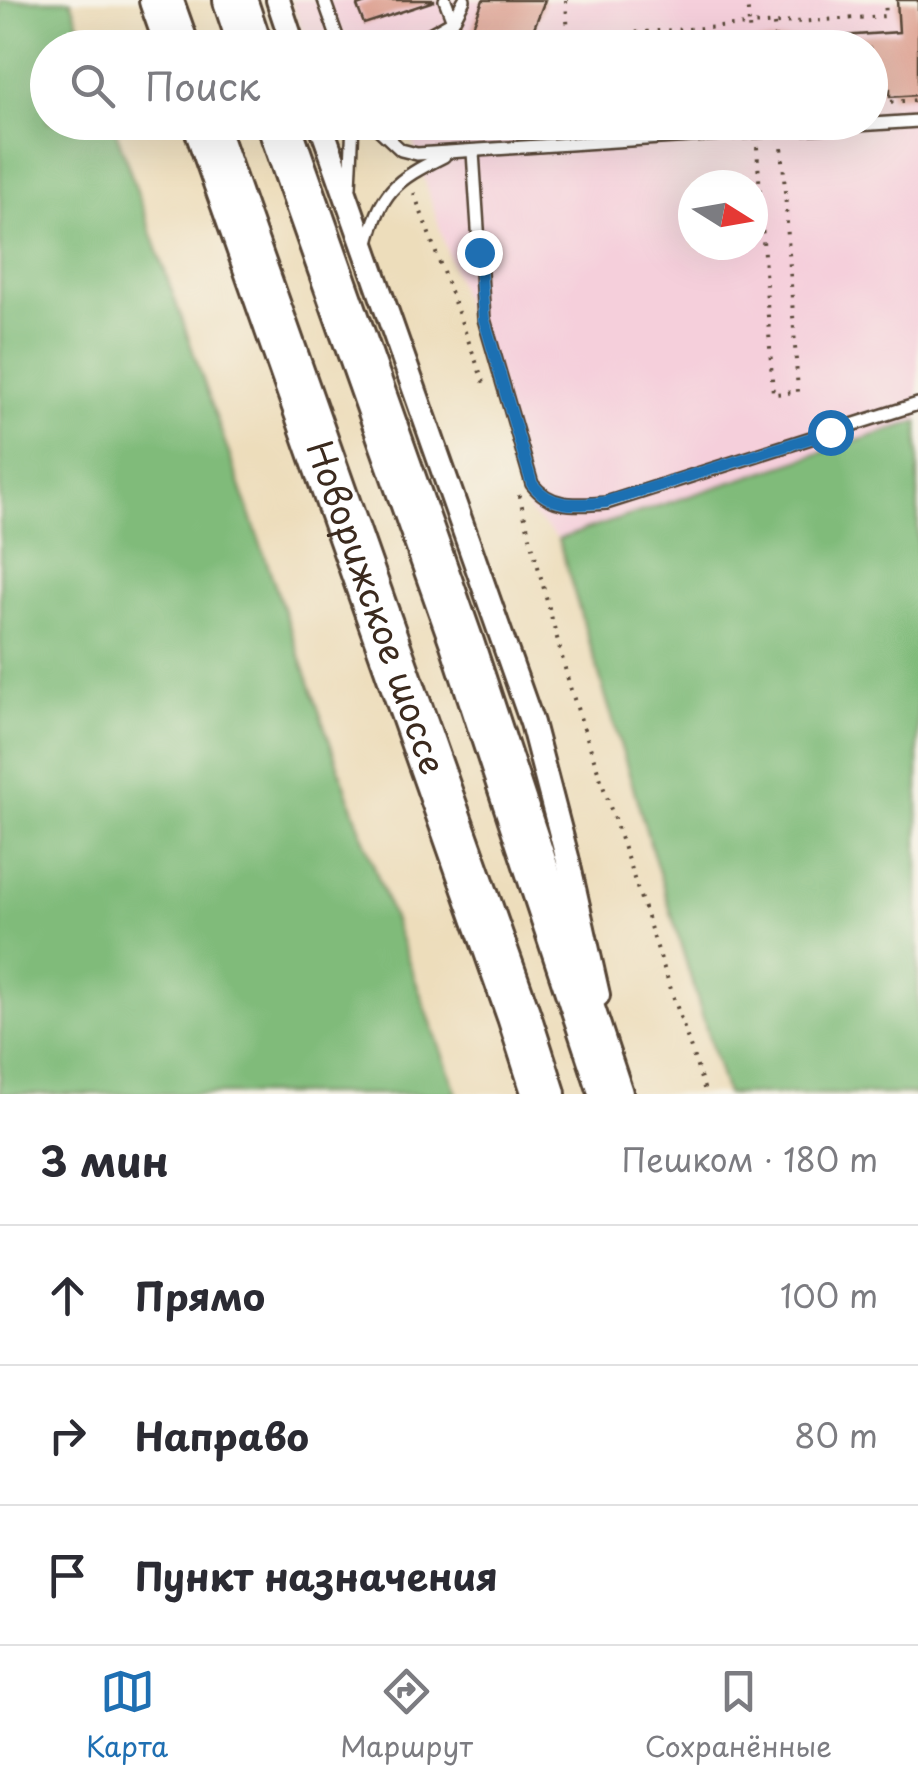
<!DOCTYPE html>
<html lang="ru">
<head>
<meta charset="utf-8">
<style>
	body { margin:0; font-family:"Playpen Sans",sans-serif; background:#f2f2f3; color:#2b2b33 }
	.compass { position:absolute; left:678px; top:170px; width:90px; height:90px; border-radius:50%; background:#fff; box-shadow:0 10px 40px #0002; rotate:101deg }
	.stop { position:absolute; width:30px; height:30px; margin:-22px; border:8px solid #1f6fb2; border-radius:50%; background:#fff }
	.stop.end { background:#1f6fb2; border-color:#fff; box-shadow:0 2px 10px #0008 }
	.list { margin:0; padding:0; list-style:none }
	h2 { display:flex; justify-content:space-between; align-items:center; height:130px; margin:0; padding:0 40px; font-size:42px }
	h2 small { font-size:32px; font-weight:400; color:#7c7c81 }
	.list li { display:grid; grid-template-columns:65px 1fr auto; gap:30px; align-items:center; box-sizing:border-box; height:140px; padding:0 40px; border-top:2px solid #e1e1e2 }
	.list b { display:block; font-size:38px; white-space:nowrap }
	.list em { font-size:32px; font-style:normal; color:#7c7c81 }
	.icon { flex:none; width:55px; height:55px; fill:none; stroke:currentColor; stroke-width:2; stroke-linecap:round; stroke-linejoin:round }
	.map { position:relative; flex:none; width:918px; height:1094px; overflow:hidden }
	.search { position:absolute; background:#fff; box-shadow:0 10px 40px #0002; left:30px; right:30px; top:30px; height:110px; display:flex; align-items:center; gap:25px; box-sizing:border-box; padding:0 35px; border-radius:55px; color:#7c7c81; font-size:38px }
	.sheet { height:550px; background:#fff }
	nav { display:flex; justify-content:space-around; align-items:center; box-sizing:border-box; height:140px; border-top:2px solid #e1e1e2; background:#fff; font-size:28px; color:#7c7c81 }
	nav a { display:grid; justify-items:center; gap:5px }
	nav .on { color:#1f6fb2 }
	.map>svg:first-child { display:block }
	.built { fill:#f5cfdb; fill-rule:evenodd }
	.forest { fill:#80bb7a; stroke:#5e724c; stroke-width:2.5 }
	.building { fill:#db9a8a }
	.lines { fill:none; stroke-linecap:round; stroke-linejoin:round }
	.lane-casing { stroke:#564536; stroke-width:16 }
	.street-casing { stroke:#564536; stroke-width:28 }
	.highway-casing { stroke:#564536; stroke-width:48 }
	.path { stroke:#564536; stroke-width:4; stroke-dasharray:2.5 8; stroke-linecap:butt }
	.lane { stroke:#fff; stroke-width:11 }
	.street { stroke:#fff; stroke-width:22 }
	.highway { stroke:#fff; stroke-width:42 }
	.route { stroke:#1f6fb2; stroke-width:12 }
	.labels { text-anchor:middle; stroke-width:8; stroke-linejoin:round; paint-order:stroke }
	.street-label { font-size:35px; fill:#3b2a1e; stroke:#f7f3e8 }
</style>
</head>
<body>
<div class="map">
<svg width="918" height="1094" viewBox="0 0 918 1094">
	<rect width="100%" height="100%" fill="#f7f3e8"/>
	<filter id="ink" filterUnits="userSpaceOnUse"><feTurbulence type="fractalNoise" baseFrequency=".01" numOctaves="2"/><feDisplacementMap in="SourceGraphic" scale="20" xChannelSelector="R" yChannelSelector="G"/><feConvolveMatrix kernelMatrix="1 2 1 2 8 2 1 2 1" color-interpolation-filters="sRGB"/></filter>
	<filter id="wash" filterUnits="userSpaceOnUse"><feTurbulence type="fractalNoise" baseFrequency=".0048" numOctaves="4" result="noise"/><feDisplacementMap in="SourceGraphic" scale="40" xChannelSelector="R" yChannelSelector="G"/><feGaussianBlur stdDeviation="2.25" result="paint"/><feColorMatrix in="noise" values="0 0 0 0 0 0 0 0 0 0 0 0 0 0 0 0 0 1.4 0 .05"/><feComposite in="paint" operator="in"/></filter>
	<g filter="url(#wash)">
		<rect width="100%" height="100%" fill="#edddbb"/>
		<!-- built -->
		<path class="built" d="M291,0H918V421L558,539L529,512L408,127L338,135L334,123L870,122V48L308,47ZM693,185H753V245H693Z"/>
		<!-- forest -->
		<g class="forest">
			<path d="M0,0H71L87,47L48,48V122L113,123L366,845L457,1094H0Z"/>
			<path d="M918,421V1094H726L558,539Z"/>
		</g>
		<g id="blocks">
			<!-- building -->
			<g class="building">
				<path d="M374,0H434V1L364,24L357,6Z"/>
				<path d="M483,0H545L530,38L531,48H468V39Z"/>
				<path d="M897,0H918V95L890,97V89L870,90V48H709V45L899,32Z"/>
			</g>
		</g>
	</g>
	<g filter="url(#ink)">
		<use href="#blocks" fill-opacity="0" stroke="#564536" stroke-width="2.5"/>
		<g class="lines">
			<!-- lane casing -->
			<g class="lane-casing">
				<g id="lane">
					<path d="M324,0L341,48"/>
					<path d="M445,0L453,21"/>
					<path d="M405,48L453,21L464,0"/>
					<path d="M371,122L401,150L417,154L918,121"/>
					<path d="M473,152L484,319L532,484C551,509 577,505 606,503L918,404"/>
					<path d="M350,187L353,122"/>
					<path d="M367,247C381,191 394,181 444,156"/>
				</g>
			</g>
			<!-- street casing -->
			<g class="street-casing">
				<g id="street">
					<path d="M278,0L294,48"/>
					<path d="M320,122L532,723L567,857L598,995"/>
				</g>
			</g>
			<!-- highway casing -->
			<g class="highway-casing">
				<g id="highway">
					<path d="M161,0L178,48"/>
					<path d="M235,0L251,48"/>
					<path id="s1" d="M204,122L519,1016L544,1094"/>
					<path d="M278,122L461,640L611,1094"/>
				</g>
			</g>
			<!-- path -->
			<g class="path">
				<path d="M566,0L568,37L749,25L750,42"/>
				<path d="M747,0L749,25L886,16L885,0"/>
				<path d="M774,25L775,40"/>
				<path d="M870,103L918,100"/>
				<path d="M423,133L580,122"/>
				<path d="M757,147L773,394L798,392L782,145"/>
				<path d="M414,193L485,386"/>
				<path d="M519,495L570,687L706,1094"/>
			</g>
			<!-- lane -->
			<use href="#lane" class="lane"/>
			<!-- street -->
			<use href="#street" class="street"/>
			<!-- highway -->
			<use href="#highway" class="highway"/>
		</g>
	</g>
	<g class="lines" filter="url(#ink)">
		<!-- route -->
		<path class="route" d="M479,252L484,319L532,484C552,509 577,505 606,502L830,432"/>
	</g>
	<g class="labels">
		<!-- street labels -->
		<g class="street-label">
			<text dy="12" stroke="none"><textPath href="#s1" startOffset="515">Новорижское шоссе</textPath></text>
		</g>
	</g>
</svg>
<svg class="compass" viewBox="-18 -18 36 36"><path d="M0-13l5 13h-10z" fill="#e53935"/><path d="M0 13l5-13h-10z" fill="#7c7c81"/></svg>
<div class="stop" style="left:830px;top:432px"></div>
<div class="stop end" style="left:479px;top:252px"></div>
<div class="search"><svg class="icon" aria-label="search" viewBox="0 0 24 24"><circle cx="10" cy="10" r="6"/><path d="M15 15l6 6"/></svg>Поиск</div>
</div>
<section class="sheet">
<h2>3 мин<small>Пешком · 180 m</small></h2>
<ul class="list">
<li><svg class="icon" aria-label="ahead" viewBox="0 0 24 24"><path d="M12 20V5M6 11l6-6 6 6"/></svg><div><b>Прямо</b></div><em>100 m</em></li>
<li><svg class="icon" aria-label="right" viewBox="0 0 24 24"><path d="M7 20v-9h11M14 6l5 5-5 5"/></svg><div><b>Направо</b></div><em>80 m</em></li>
<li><svg class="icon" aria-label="arrive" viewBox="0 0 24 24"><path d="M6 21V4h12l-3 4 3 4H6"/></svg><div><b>Пункт назначения</b></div></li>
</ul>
</section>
<nav>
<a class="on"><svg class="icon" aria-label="map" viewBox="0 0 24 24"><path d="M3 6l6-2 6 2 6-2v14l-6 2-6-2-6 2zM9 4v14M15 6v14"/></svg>Карта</a>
<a><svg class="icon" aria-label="directions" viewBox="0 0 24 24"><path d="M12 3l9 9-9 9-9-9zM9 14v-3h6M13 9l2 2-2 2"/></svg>Маршрут</a>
<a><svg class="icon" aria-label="saved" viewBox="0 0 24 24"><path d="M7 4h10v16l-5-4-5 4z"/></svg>Сохранённые</a>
</nav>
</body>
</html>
